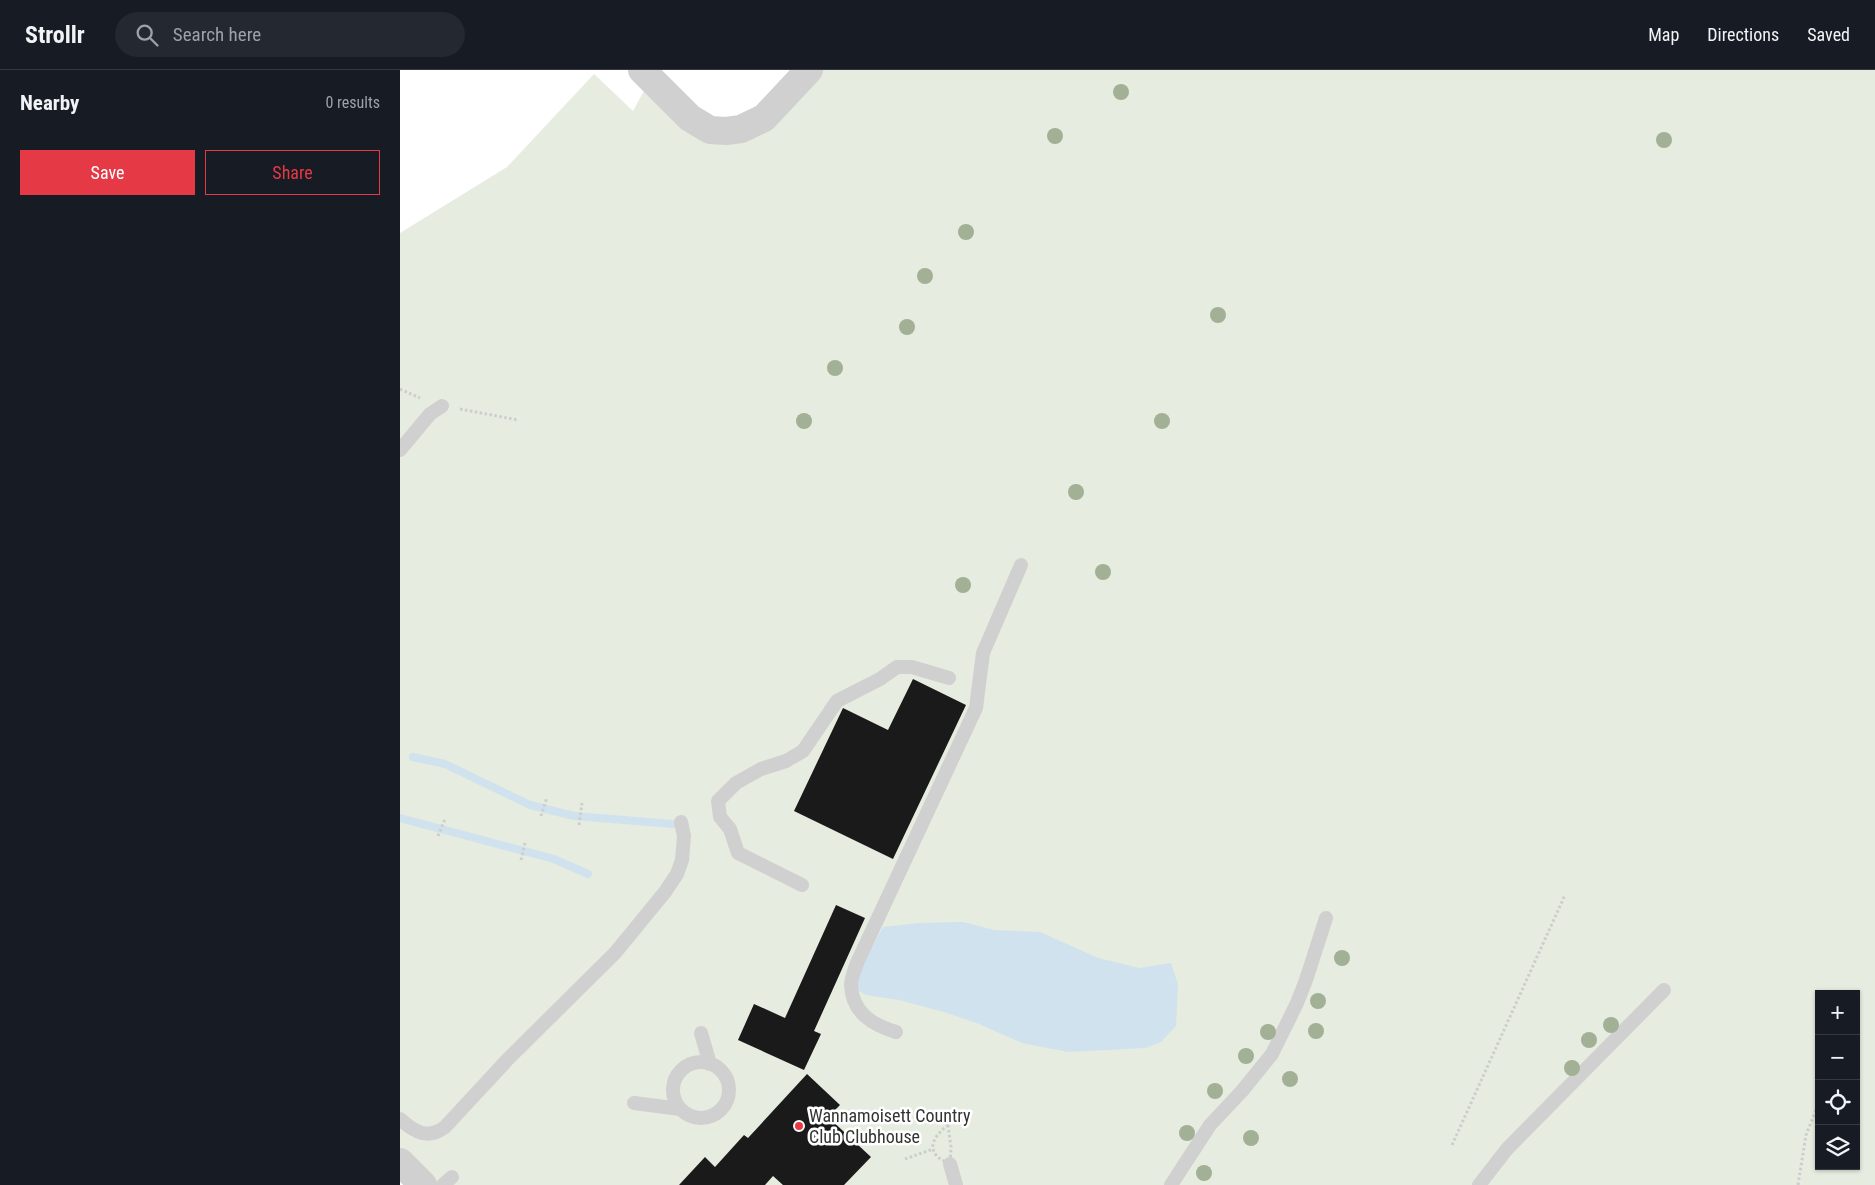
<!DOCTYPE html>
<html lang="en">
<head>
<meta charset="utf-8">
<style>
	body { margin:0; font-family:"Roboto Condensed",sans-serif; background:#242831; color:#f1f3f6 }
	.controls { position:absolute; right:15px; bottom:15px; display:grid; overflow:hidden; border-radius:0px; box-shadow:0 1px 4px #0004 }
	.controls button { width:45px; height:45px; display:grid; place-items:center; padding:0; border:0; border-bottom:1px solid #363941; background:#171b24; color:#f1f3f6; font:25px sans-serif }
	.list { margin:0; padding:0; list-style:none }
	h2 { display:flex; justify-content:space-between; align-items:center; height:65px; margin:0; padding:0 20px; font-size:21px }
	h2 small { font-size:16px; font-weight:400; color:#9ea1a6 }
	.actions { display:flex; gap:10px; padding:15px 20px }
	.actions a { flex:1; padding:11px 0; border:1px solid #e63946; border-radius:0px; text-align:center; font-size:18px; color:#e63946 }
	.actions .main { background:#e63946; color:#fff }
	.icon { flex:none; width:28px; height:28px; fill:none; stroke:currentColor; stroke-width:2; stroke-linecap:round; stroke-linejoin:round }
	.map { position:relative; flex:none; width:1475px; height:1115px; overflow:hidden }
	header { display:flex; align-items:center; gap:30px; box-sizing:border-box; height:70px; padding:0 25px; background:#171b24; border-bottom:1px solid #363941 }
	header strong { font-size:24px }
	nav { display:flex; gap:28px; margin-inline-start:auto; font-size:18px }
	.search { width:350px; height:45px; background:#242831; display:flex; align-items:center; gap:12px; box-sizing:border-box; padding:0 18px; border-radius:28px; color:#9ea1a6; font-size:19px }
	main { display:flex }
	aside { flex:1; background:#171b24 }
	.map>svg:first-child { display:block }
	.green { fill:#e6ecdf; fill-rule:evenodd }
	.water { fill:#cfe2ee }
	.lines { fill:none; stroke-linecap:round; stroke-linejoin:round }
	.stream { stroke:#cfe2ee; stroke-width:8 }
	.building { fill:#1a1a1a }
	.path { stroke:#cdcdcd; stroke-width:3; stroke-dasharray:2.5 2.5; stroke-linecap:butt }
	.service { stroke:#d0d0d0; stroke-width:14 }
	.minor { stroke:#d0d0d0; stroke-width:28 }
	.tree { fill:#a2b095 }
	.poi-dot { fill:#e63946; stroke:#fff; stroke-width:2 }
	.labels { text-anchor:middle; stroke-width:5; stroke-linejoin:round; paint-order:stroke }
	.poi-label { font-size:18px; fill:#333; stroke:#fff; text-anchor:start }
</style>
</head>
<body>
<header>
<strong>Strollr</strong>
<div class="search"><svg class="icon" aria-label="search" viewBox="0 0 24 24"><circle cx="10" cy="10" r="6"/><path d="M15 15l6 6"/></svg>Search here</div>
<nav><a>Map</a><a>Directions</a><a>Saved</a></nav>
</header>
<main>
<aside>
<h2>Nearby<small>0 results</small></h2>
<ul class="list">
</ul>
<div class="actions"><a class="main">Save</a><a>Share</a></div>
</aside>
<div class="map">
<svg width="1475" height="1115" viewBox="0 0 1475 1115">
	<rect width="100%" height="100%" fill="#fff"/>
	<!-- green -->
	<path class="green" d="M399,0H1475V1115H6L0,1109V163L107,97L194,4L233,41L246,17L297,60L361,41ZM1419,924H1456V1096H1419Z"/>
	<!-- water -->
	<path class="water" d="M563,852L594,860L640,862L698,888L739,898L771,893L778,914L776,956L761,972L745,978L668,982L622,973L579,954L544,942L499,930L466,925L457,920L459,901L483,857L519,853Z"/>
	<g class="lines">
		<!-- stream -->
		<g class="stream">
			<path d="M13,687L45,694L130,735L174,746L273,754"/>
			<path d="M0,748L154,789L188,804"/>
		</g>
	</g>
	<!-- building -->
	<g class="building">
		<path d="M513,609L566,635L493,789L394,741L443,638L488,660Z"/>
		<path d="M436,835L465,848L414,961L421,964L404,1000L338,970L354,934L385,948Z"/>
		<path d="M407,1004L440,1035L428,1047L471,1087L444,1115H383L373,1106L365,1115H279L305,1087L315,1097L344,1065L348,1068Z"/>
	</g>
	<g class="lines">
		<!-- path -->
		<g class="path">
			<path d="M0,319L20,328"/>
			<path d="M60,339L118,350"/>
			<path d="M141,746L147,727"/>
			<path d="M179,755L182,733"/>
			<path d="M38,766L45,749"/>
			<path d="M121,790L125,773"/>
			<path d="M548,1055L551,1077L550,1094C525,1084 530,1069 548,1055Z"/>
			<path d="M1052,1075L1165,825"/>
			<path d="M505,1089L533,1079"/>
			<path d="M1398,1115L1406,1065L1416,1040"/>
		</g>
		<!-- service -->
		<g class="service">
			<path d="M0,380L30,344L42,336"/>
			<path d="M402,815L338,783L330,759L320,747L318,731L336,713L361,699L386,691L403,681L437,631L480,609L497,597H512L549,608"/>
			<path d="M496,962C473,955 452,943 451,915C451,908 455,899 457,893L576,638L583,583L621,495"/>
			<path d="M301,963L310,994"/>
			<circle cx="301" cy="1020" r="28"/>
			<path d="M234,1033L280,1039"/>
			<path d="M0,1049C14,1062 28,1070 45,1057L108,989L215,883L265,822L277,804L282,790L284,766L281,752"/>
			<path d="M550,1094L556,1115"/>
			<path d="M43,1115L52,1107"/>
			<path d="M771,1115L810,1055L842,1021L872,984L897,933L906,910L926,848"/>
			<path d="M1079,1115L1107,1079L1264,920"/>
		</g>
		<!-- minor -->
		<g class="minor">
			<path d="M242,0L290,48L310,60L326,61L341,59L364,48L409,0"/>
			<path d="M0,1092L23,1115"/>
		</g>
	</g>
	<!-- trees -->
	<g class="tree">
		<circle cx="721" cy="22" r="8"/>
		<circle cx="655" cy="66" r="8"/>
		<circle cx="1264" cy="70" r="8"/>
		<circle cx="566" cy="162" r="8"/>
		<circle cx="525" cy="206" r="8"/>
		<circle cx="818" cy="245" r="8"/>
		<circle cx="507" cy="257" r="8"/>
		<circle cx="435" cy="298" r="8"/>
		<circle cx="404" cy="351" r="8"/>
		<circle cx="762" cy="351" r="8"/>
		<circle cx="676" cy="422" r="8"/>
		<circle cx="703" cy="502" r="8"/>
		<circle cx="563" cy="515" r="8"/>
		<circle cx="942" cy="888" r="8"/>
		<circle cx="918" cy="931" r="8"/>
		<circle cx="1211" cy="955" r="8"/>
		<circle cx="916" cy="961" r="8"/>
		<circle cx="868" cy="962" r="8"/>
		<circle cx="1189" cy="970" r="8"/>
		<circle cx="846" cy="986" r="8"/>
		<circle cx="1172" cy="998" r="8"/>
		<circle cx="890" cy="1009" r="8"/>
		<circle cx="815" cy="1021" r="8"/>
		<circle cx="787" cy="1063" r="8"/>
		<circle cx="851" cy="1068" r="8"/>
		<circle cx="804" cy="1103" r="8"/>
	</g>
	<!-- markers -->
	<circle class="poi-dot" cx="399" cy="1056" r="5"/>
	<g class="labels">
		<!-- poi labels -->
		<g class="poi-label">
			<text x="409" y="1052">Wannamoisett Country<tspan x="409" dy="21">Club Clubhouse</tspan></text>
		</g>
	</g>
</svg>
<div class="controls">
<button>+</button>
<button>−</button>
<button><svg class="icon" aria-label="locate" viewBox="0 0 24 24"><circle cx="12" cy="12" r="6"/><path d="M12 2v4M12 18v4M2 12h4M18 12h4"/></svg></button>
<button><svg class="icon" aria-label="layers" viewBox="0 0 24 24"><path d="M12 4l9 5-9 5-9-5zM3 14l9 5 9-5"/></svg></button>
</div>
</div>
</main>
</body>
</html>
